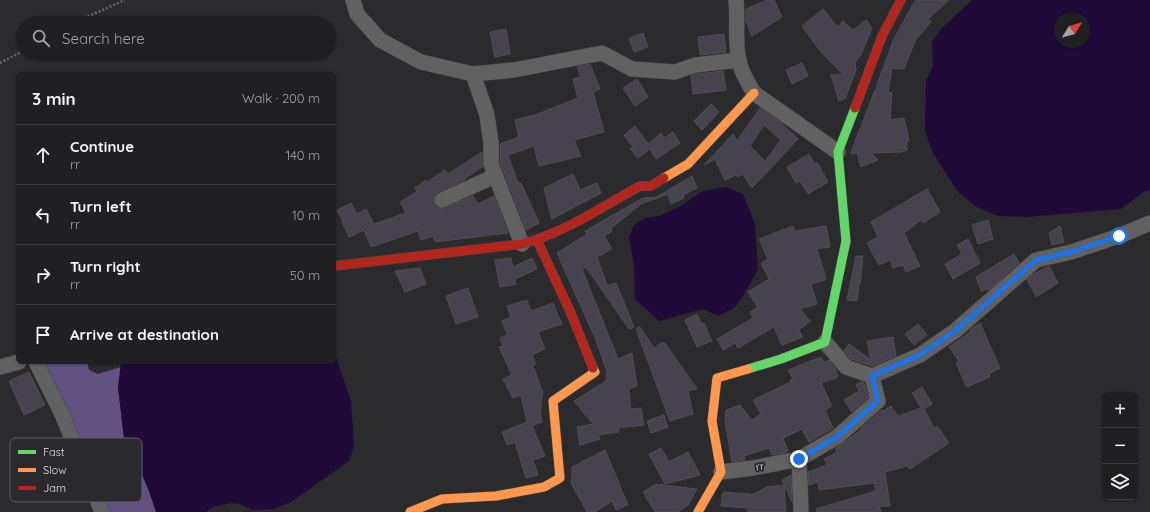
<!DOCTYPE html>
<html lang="en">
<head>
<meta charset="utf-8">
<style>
	body { margin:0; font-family:Quicksand,sans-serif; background:#2d2d2f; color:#f1f3f6 }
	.controls { position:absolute; right:12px; bottom:12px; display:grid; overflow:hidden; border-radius:6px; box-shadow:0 1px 3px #0004 }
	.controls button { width:36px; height:36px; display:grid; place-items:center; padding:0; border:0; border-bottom:1px solid #3d3e40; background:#202022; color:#f1f3f6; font:20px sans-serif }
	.compass { position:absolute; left:1054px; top:12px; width:36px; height:36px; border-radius:50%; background:#202022; box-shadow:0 1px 3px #0004; rotate:53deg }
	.stop { position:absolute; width:12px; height:12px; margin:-9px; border:3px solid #1a73e8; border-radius:50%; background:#fff }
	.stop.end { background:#1a73e8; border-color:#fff; box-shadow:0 1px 4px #0008 }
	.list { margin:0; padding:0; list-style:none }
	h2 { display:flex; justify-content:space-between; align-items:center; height:52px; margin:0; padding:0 16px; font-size:17px }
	h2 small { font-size:13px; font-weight:400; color:#a2a3a5 }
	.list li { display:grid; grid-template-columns:26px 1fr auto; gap:12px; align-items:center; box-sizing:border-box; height:60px; padding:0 16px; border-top:1px solid #3d3e40 }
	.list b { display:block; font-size:15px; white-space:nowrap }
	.list p { margin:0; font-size:13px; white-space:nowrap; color:#a2a3a5 }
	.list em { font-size:13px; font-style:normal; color:#a2a3a5 }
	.icon { flex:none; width:22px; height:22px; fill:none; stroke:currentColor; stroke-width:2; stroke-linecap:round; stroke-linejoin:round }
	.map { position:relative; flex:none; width:1150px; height:512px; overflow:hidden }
	.search { position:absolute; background:#202022; box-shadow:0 1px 3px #0004; left:16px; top:16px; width:320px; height:44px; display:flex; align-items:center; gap:10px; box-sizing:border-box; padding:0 14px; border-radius:22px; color:#a2a3a5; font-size:15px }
	.panel { position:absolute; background:#202022; box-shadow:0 1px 3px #0004; left:16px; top:72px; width:320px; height:292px; border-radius:6px }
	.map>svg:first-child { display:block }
	.forest { fill:#625183 }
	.water { fill:#1f0a39; fill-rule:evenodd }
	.building { fill:#47434e; stroke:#4f4f51; fill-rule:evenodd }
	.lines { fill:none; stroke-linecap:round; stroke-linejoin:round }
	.street-casing { stroke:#484849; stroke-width:16 }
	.fast-casing { stroke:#484849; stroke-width:10 }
	.slow-casing { stroke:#484849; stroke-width:10 }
	.jam-casing { stroke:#484849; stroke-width:10 }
	.path { stroke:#686869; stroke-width:2.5; stroke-dasharray:2 2; stroke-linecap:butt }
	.street { stroke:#616162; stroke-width:15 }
	.fast { stroke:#63d668; stroke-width:9 }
	.slow { stroke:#ff974d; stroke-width:9 }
	.jam { stroke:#b3261e; stroke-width:9 }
	.route { stroke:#1a73e8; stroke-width:5 }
	.labels { text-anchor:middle; stroke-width:4; stroke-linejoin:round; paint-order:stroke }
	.street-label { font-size:11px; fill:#e1e0e3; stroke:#2a292e }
	.key { fill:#2a292e; stroke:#616064; stroke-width:1 }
	.key-label { font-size:11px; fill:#e1e0e3 }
</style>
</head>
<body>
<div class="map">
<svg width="1150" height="512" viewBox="0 0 1150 512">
	<rect width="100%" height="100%" fill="#2b2a2d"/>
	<!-- forest -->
	<path class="forest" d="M43,362H87L89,370L98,374L121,367L118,388L124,438L138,465L149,491L156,512H105Z"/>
	<!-- water -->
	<g class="water">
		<path d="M972,0H1150V190L1145,191L1121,209L1027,217L998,216L977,207L958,192L933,153L925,131L926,81L933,66L932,42L940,30ZM1060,18H1084V42H1060Z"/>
		<path d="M726,187L743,194L755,224L758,269L742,298L734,308L718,316L703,309L659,321L635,299L634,266L629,238L634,225L645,218L659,216L681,206L702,191Z"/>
		<path d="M334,352L351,401L354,447L349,461L291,502L273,509L252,510L240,504L231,503L214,507L206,512H156L149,491L138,465L124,438L118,387L121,362H334Z"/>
	</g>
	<!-- building -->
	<g class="building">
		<path d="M767,0H774L782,17L752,36L746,21V9Z"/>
		<path d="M916,0H949L928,19L931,22L916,39L904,69L892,68L888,92L892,93L890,120L904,118L909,140L907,141V150L902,152L871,153L878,160L861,167L857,153L851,154V153L860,128H862V124L875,90H876L877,85L893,41L913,4Z"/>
		<path d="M823,9L838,27L843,21L853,30L866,20L872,28L861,55L855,62L856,70L845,99L839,101L831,75L843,74L821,52L802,26Z"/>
		<path d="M506,29L510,54L495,57L490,32Z"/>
		<path d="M643,33L648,47L634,52L629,38Z"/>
		<path d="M724,34L726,52L700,55L698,37Z"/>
		<path d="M802,63L808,76L792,84L786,70Z"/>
		<path d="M590,64L600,89L593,92L604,132L574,140L581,156L539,166L534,146L508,155L518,183H521L539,223L526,230L500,162V144L519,137L515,120L535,115L578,98L573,79L581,77L577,67Z"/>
		<path d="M723,71L726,90L693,94L691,76L697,74Z"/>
		<path d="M637,79L648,97L635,106L623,88Z"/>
		<path d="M711,104L719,112L702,130L694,121Z"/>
		<path d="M760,108L779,121L798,139L752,188L743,174L738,177L736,175L725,180L715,159L704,165L733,134L737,141ZM764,125L781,140L765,161L750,146Z"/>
		<path d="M635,126L648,144L661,133L664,138L673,132L680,143L656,159L650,149L638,158L630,149L633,147L624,135Z"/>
		<path d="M482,152V167L464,179L465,180L438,192L435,194L433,199L434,203L436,207L442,209L473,196L478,204L494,196L508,233L435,242L433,236L421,240L418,231L371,247L364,230L349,237L342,222L343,221L337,210L351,203L357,214L366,209L374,224L406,213L400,202L417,192L415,188L426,180L427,182L445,170L448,174Z"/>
		<path d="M809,154L815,164L817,162L828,182L808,194L800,181L796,183L787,167Z"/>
		<path d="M573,174L580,190L597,183L601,193L552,219L544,188Z"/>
		<path d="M692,176L697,188L683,195L684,198L671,204L668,194L641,204L611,228L612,231L604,236L612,249L597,257L607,285L616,283L634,327L629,329L586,267L582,269L618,359L632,353L637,386L629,389L631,409L641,408L644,425L618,428L619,432L598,435L600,439L580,445L577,427L593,424L574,401L606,381L607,372L596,340L557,253L587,234L585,231L643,198L657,197Z"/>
		<path d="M927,189L940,212L923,223L921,220L904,233L920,266L906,272L903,265L893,268L890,260L879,265L867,243L878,237L871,222Z"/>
		<path d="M988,220L993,239L978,244L972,225Z"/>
		<path d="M793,226L795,231L826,226L830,247L817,249L826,278L825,280L811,284L817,304L800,309L810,321L799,330L803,337L782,345L774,327L738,348L735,343L723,350L717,339L753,318L750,312L758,307L748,292L769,279L761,263L768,259L759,239Z"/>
		<path d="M1060,226L1064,242L1052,245L1049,233Z"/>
		<path d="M968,239L980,263L953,279L945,264L962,254L957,245Z"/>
		<path d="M1014,254L1019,263L990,289L981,291L976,277Z"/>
		<path d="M856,256H863L860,285H859L857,301L847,300Z"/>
		<path d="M511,258L513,267L532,258L537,269L515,279L516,284L500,287L495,260Z"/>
		<path d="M1049,266L1058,283L1036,297L1027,279L1032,275Z"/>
		<path d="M420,268L426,284L405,292L395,271Z"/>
		<path d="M468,288L478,317L456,324L446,296Z"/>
		<path d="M527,300L531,311L553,303L562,324L538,332L545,349L532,355L536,364L533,365L543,394L541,402V408H540L542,422L532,426L545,456L533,460L538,475L526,478L515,442L507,445L502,432L527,422L521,395L513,398L503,379L512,375L499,347L503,346L500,338L507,335L502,321L511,317L507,306Z"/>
		<path d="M697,314L701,324L704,323L712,341L697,347L685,320Z"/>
		<path d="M980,323L1000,368L989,374L990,377L967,387L956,363L959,361L949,347L970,332V330Z"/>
		<path d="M918,324L927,335L914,345L905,334Z"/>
		<path d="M640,327L654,348L661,343H665L697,389L688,391L693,414L670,421L636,329Z"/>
		<path d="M893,337L896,356L872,366L851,359L844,351L849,344L871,360L867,341Z"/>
		<path d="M821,357L824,362L829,360L835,368L838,377L821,383L832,406L825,410L833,428L809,442L802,429L783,438L788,451L785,453L772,455L769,448L744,456L745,460L732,462L725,421L726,410L740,405L752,420L761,414L753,400L791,382L790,380L793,379L788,370Z"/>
		<path d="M29,372L45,405L24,415L9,381Z"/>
		<path d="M861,382L864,383L868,398L852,412L844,400L859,391L856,385Z"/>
		<path d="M922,387L932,404L924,409L934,428L937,426L949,443L910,469L907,466L885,472L890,506L879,507L881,512H817L816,509L876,491L874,483L819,490L818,482L809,485L808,472L827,465L824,459L837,452L835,449L862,429L861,428L882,410L883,411L891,406L898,416L921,408L912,393Z"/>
		<path d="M664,415L668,427L651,433L647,421Z"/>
		<path d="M661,448L669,462L688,452L700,475L665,484L649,454Z"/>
		<path d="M605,450L628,505L616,510L612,501L595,512H587L571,483L572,477V467Z"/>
		<path d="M791,475L792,502L782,480Z"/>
		<path d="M656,484L697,489L688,505L678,512H655L643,492Z"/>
		<path d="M784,485L786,512H748L747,508L721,506L722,495L724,492L750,494L751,495L767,487Z"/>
	</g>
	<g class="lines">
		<!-- street casing -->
		<g class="street-casing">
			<g id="street">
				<path d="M353,0L357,14L380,40L421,62L473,74L487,115L491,143V164L522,244"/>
				<path d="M736,0C738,19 735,38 738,56C740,70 747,81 754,93L838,152"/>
				<path d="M473,74L514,70L602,53L632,69L675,72L695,65L739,60"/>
				<path d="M442,200L495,176"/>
				<path d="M825,342L846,367L872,376L920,355L955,331L1036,260L1071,252L1119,236L1150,223"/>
				<path d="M36,362L62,414L102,512"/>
				<path d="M0,367L19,362"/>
				<path d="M799,459L801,512"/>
				<path d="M721,472L753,468L799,459L837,437L878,401L872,376"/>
			</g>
		</g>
		<!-- fast casing -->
		<g class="fast-casing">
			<path id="fast" d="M748,369L781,359L825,342L846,241L838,152L855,108"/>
		</g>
		<!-- slow casing -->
		<g class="slow-casing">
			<g id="slow">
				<path d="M664,178L688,164L754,93"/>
				<path d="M410,512L442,499L496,496L544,487L560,478L553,401L595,372L593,368"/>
				<path d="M698,512L721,472L712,421L717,378L748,369"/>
			</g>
		</g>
		<!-- jam casing -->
		<g class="jam-casing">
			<g id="jam">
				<path d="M855,108L882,36L901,0"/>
				<path d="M537,240L570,311L593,368"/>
				<path d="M334,266L522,244C564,233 602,207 640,186H651L664,178"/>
			</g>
		</g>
		<!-- path -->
		<g class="path">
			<path d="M73,23L125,0"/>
			<path d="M0,63L23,51"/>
		</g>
		<!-- street -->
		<use href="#street" class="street"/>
		<!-- fast -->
		<use href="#fast" class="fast"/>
		<!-- slow -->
		<use href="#slow" class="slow"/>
		<!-- jam -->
		<use href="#jam" class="jam"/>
	</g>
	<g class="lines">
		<!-- route -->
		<path class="route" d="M799,459L837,437L878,401L872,376L920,355L955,331L1036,260L1071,252L1119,236"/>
	</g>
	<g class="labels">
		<!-- street labels -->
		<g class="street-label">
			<text transform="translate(760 466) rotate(-11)" y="4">rr</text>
		</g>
	</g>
	<!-- legend -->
	<rect x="10" y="438" width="132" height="64" rx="6" class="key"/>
	<rect x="18" y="450" width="18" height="4" fill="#63d668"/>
	<rect x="18" y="468" width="18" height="4" fill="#ff974d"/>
	<rect x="18" y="486" width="18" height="4" fill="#b3261e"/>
	<g class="key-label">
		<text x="43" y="456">Fast</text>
		<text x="43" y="474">Slow</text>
		<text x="43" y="492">Jam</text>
	</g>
</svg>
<div class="controls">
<button>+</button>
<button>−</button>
<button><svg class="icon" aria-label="layers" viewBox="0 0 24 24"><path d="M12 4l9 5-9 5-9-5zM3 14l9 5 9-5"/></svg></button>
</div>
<svg class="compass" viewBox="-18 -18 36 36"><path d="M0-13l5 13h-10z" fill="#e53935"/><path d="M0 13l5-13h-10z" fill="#a2a3a5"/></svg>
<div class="stop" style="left:1119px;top:236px"></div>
<div class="stop end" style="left:799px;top:459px"></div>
<div class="search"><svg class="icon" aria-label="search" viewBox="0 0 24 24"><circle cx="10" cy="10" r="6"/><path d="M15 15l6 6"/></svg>Search here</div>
<section class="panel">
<h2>3 min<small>Walk · 200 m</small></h2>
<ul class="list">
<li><svg class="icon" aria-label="ahead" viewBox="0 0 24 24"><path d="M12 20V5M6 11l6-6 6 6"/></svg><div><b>Continue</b><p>rr</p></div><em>140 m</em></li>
<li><svg class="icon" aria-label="left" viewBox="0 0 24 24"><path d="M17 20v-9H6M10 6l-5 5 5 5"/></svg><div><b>Turn left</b><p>rr</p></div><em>10 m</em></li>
<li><svg class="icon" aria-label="right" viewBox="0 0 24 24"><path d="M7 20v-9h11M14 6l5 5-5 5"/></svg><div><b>Turn right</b><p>rr</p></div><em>50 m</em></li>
<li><svg class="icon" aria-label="arrive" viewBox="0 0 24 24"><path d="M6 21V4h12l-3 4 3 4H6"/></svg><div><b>Arrive at destination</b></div></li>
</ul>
</section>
</div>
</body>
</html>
